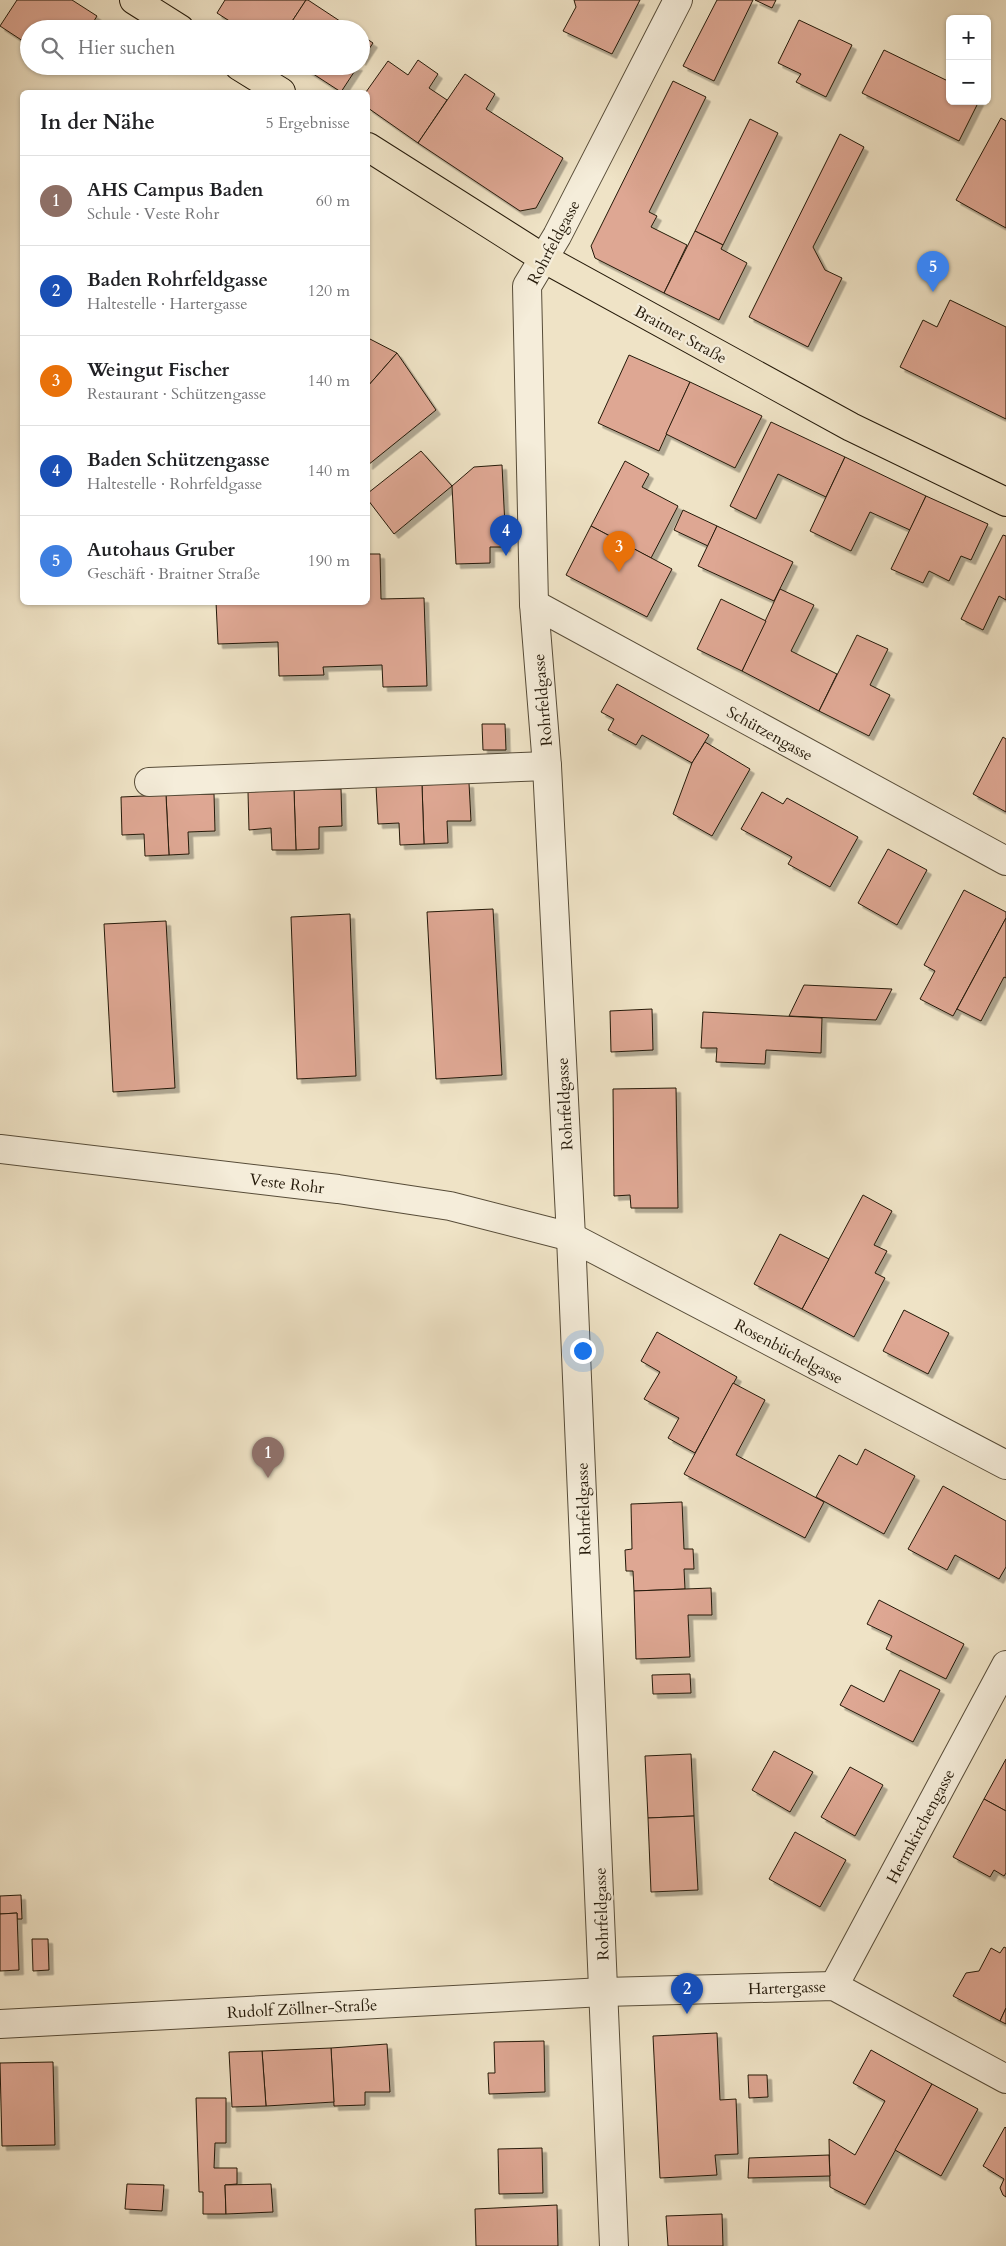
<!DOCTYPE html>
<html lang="de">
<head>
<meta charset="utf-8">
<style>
	body { margin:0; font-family:Cardo,serif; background:#f2f2f2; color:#202124 }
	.controls { position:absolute; right:15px; top:15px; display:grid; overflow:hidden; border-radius:8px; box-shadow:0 1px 4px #0004 }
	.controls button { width:45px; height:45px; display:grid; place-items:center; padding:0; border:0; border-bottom:1px solid #e0e0e0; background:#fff; color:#202124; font:25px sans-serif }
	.you { position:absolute; left:582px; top:1350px; width:18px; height:18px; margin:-12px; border:4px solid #fff; border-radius:50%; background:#1a73e8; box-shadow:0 0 0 8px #1a73e833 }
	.badge { display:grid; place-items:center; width:32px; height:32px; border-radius:50%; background:#7c3aed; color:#fff; font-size:16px; font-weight:700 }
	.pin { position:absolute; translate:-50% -41px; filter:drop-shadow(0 1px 2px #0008) }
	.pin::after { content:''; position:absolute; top:26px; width:18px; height:15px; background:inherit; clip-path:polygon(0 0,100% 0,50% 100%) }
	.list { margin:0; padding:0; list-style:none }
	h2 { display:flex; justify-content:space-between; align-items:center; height:65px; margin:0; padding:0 20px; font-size:21px }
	h2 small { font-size:16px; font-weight:400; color:#757577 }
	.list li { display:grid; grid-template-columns:32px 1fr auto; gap:15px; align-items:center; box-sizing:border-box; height:90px; padding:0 20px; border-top:1px solid #e0e0e0 }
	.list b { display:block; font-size:19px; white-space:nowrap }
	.list p { margin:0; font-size:16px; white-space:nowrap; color:#757577 }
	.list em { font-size:16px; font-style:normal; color:#757577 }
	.icon { flex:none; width:28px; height:28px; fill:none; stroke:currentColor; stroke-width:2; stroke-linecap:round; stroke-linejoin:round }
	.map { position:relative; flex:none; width:1006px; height:2246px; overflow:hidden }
	.search { position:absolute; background:#fff; box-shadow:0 1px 4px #0004; left:20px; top:20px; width:350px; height:55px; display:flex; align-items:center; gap:12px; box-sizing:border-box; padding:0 18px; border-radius:28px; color:#757577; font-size:19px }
	.panel { position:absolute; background:#fff; box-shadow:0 1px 4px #0004; left:20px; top:90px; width:350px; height:515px; border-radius:8px }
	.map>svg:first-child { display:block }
	.building { fill:#dea793; stroke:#241909; filter:url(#shadow) }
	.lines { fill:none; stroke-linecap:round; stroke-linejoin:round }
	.minor-casing { stroke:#574c38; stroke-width:30 }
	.major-casing { stroke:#241909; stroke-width:30 }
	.minor { stroke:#f5edda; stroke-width:28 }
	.major { stroke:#efe3c6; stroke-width:28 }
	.labels { text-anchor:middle; stroke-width:4.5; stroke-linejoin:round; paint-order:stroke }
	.street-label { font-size:16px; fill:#241909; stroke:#f5edda }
</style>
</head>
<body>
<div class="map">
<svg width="1006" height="2246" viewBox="0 0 1006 2246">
	<defs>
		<filter id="shadow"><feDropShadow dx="4.5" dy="4.5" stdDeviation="0" flood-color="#0004"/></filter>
	</defs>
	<rect width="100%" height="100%" fill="#efe3c6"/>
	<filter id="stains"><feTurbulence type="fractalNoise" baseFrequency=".004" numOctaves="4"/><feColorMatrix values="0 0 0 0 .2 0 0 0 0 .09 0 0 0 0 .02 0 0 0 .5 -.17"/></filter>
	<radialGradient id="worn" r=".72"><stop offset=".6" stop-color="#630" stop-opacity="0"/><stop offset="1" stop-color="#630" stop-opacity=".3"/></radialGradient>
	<!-- building -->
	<g class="building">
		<path d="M17,0H72L97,16L89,29H29V45L0,26Z"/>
		<path d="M225,0H306L287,29H242L217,13Z"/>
		<path d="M306,0H308L352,29H287Z"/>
		<path d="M574,0H640L612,54L563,31L576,7Z"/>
		<path d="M717,0H753L714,81L683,66Z"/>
		<path d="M755,0H776L772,8Z"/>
		<path d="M799,20L852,45L826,97L796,82L801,74L778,63Z"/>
		<path d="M361,35L373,43L361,61Z"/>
		<path d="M884,50L950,82V101H979L959,141L862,93Z"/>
		<path d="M418,60L438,74L429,88L447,100L418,143L368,108L366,92L388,61L408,75Z"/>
		<path d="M301,66H358L341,92Z"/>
		<path d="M465,74L495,94L486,109L563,158L536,208L520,211L418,143Z"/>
		<path d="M673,81L706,97L649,212L657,216L651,227L687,245L664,293L595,258L591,246Z"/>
		<path d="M1001,118L1006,121V228L956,200Z"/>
		<path d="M750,119L778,133L723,245L695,231Z"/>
		<path d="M840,134L864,147L813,247L825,270L842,278L808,347L749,317Z"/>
		<path d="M695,231L723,245L721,249L747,263L719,320L664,293Z"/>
		<path d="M950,300L1006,327V419L900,367L923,320L937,327Z"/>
		<path d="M368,338L397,353L368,386Z"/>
		<path d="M397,353L436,410L368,465V386Z"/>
		<path d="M629,355L690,382L659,451L598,423Z"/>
		<path d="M690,382L762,416L735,468L666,434Z"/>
		<path d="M771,422L845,457L826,497L778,474L756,519L730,506Z"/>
		<path d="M421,451L452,486L394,534L368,500V493Z"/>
		<path d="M845,457L926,496L910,530L870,512L851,551L810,531Z"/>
		<path d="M625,461L649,474L642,487L678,506L651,558L591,526Z"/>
		<path d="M502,465L506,547H490V563L456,564L452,486L474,467Z"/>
		<path d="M926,496L988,524L971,560L961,556L949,581L929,571L923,583L891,569Z"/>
		<path d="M683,510L717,526L708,546L674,530Z"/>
		<path d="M591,526L672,569L647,617L566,575Z"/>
		<path d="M717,526L793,562L774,601L698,566Z"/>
		<path d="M1003,535L1006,536V600L999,596L983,630L961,619Z"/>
		<path d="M368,554H380L381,599L424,598L427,686L383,687L382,665L323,667L324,675L279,676L278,642L218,644L216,602H368Z"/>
		<path d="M780,589L814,605L791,651L837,674L819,711L742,671Z"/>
		<path d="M721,599L766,621L742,671L697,649Z"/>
		<path d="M857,635L888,649L870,685L890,695L869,736L819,711Z"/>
		<path d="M617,684L709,735L692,763L642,735L636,745L608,730L614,719L601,712Z"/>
		<path d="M482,724H505L506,750H483Z"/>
		<path d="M1003,737L1006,739V812L973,794Z"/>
		<path d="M705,742L750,769L712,836L673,814L692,763Z"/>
		<path d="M469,783L471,821H447L448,843L424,844L422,785Z"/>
		<path d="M422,785L424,844L400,845L399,823L378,824L376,786Z"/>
		<path d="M341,789L342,826L319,827V849L296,850L294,790Z"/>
		<path d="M294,790L296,850H272L271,828L249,830L248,792Z"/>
		<path d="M762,792L783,804L787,798L858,837L830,887L788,864L792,857L741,829Z"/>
		<path d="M214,794L215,831L188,832L189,854L169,855L166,795Z"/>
		<path d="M166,795L169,855L145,856L144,834L122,835L121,797Z"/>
		<path d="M888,849L927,870L897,925L858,903Z"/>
		<path d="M964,890L1006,912V918L953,1016L920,999L935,971L924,965Z"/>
		<path d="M493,909L502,1075L436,1079L427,912Z"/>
		<path d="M350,914L356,1076L297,1079L291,917Z"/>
		<path d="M1006,918V978L1004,977L981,1021L957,1009Z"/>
		<path d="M166,921L175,1088L113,1092L104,924Z"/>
		<path d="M804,985L892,989L876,1020L789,1016Z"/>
		<path d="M652,1009L653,1050L611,1052L610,1011Z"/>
		<path d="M703,1012L822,1018L821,1053L766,1050L765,1064L716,1062L717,1048H701Z"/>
		<path d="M676,1088L678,1208H631L630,1195L614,1196L613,1089Z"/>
		<path d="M863,1195L892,1211L874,1245L887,1251L875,1273L885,1278L854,1337L802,1309Z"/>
		<path d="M780,1234L829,1259L802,1309L754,1284Z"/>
		<path d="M904,1310L949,1333L928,1374L883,1351Z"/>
		<path d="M657,1332L737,1377L695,1453L668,1438L679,1418L644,1399L660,1372L641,1361Z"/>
		<path d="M733,1383L765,1400L736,1455L824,1502L805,1538L684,1474Z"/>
		<path d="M865,1449L915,1476L884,1534L816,1497L839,1455L857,1465Z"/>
		<path d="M943,1486L1006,1521V1567L999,1579L955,1555L947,1570L908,1549Z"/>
		<path d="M682,1502L684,1549H693L694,1569H684L685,1589L634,1591L633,1571H626L625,1550L632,1549L631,1504Z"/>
		<path d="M711,1588L712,1615H688L690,1657L636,1659L634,1591Z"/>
		<path d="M879,1600L964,1644L946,1679L886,1649L892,1636L867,1624Z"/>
		<path d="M900,1670L940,1690L913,1742L840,1705L851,1685L884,1702Z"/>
		<path d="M690,1674L691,1693L653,1694L652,1675Z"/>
		<path d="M774,1751L813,1772L790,1812L752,1790Z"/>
		<path d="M691,1754L694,1816L648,1818L645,1756Z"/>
		<path d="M1006,1759V1811L984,1799Z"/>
		<path d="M850,1767L883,1785L855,1836L821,1817Z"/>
		<path d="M984,1799L1006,1811V1873L1004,1876L994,1870L990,1877L953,1857Z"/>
		<path d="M694,1816L698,1890L651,1892L648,1818Z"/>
		<path d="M795,1832L846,1860L820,1907L769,1879Z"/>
		<path d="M21,1895L22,1919H17V1913L0,1914V1896Z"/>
		<path d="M17,1913L19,1970L0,1971V1914Z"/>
		<path d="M32,1939H48L49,1970L33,1971Z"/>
		<path d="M1004,1947L1006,1948V2008L1000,2021L953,1996L966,1973L979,1971L991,1948L1000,1953Z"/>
		<path d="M1006,2008V2024L1000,2021Z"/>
		<path d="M717,2033L720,2100L736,2099L738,2154L715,2155L717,2175L660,2178L653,2036Z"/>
		<path d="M544,2041L545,2092L489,2094L488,2073H495L494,2042Z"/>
		<path d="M387,2044L390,2092H365V2105L334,2106L331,2048Z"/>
		<path d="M331,2048L334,2102L266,2106L262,2051Z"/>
		<path d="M871,2050L932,2084L865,2205L830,2187L829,2139L855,2155L885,2101L853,2083Z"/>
		<path d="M262,2051L266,2106L232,2107L229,2052Z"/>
		<path d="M53,2062L55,2145L2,2146L0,2063Z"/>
		<path d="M748,2075H767L768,2097L749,2098Z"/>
		<path d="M932,2084L978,2109L941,2176L895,2150Z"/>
		<path d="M196,2098H226V2143H215L214,2168H237V2184L225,2185L226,2214H203V2192H199Z"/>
		<path d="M1005,2127L1006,2128V2197L1003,2195L1000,2188L1004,2179L983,2166Z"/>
		<path d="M542,2148L543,2193L499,2194L498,2149Z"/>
		<path d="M829,2155L830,2176L748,2178L749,2158Z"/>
		<path d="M127,2184L164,2185L162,2211L125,2209Z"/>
		<path d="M271,2184L273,2212L226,2214L225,2185Z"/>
		<path d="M557,2205L558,2246H476L475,2209Z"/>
		<path d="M722,2214L723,2246H668L666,2216Z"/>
	</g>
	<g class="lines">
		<!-- minor casing -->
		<g class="minor-casing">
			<g id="minor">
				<path d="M534,604L1006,861"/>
				<path d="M149,782L547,766"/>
				<path d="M0,1149L338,1189L450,1206L571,1237L1006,1465"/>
				<path d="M834,1986L1006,1665"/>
				<path d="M0,2024L604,1992L834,1986L1006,2079"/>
				<path d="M614,2246L571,1237L547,766L534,604L527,286L557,236L678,0"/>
			</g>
		</g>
		<!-- major casing -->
		<g class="major-casing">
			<g id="major">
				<path d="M134,0L180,29"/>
				<path d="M239,66L281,92"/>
				<path d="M368,147L543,258L851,427L1006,502"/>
			</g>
		</g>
		<!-- minor -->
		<use href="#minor" class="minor"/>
		<!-- major -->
		<use href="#major" class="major"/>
	</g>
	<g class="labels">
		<!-- street labels -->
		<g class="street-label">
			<text transform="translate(553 242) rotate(-62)" y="6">Rohrfeldgasse</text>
			<text transform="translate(681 334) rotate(29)" y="6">Braitner Straße</text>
			<text transform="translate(542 700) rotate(-95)" y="6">Rohrfeldgasse</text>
			<text transform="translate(770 733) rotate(29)" y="6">Schützengasse</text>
			<text transform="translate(564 1104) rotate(-93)" y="6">Rohrfeldgasse</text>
			<text transform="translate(287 1183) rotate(7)" y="6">Veste Rohr</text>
			<text transform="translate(789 1351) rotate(28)" y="6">Rosenbüchelgasse</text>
			<text transform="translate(583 1509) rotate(-92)" y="6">Rohrfeldgasse</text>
			<text transform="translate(920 1826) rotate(-62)" y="6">Herrnkirchengasse</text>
			<text transform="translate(601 1914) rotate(-92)" y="6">Rohrfeldgasse</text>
			<text transform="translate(787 1987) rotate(-2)" y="6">Hartergasse</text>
			<text transform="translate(302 2008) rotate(-3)" y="6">Rudolf Zöllner-Straße</text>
		</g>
	</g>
	<rect width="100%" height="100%" filter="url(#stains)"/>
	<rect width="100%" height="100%" fill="url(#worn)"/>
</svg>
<div class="controls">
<button>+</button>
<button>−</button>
</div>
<div class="you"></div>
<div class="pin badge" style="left:268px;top:1478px;background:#8d6e63">1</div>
<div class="pin badge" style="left:687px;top:2014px;background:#1a4fb4">2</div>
<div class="pin badge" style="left:619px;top:572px;background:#e8710a">3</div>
<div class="pin badge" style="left:506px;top:556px;background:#1a4fb4">4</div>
<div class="pin badge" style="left:933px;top:292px;background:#3f7fe0">5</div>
<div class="search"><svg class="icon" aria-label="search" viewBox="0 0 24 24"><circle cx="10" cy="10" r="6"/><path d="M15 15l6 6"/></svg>Hier suchen</div>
<section class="panel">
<h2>In der Nähe<small>5 Ergebnisse</small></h2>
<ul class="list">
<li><span class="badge" style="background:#8d6e63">1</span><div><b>AHS Campus Baden</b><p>Schule · Veste Rohr</p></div><em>60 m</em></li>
<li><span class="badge" style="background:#1a4fb4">2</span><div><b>Baden Rohrfeldgasse</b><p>Haltestelle · Hartergasse</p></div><em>120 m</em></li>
<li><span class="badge" style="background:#e8710a">3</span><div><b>Weingut Fischer</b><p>Restaurant · Schützengasse</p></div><em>140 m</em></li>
<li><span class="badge" style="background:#1a4fb4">4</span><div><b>Baden Schützengasse</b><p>Haltestelle · Rohrfeldgasse</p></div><em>140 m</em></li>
<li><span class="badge" style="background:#3f7fe0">5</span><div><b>Autohaus Gruber</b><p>Geschäft · Braitner Straße</p></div><em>190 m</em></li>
</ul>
</section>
</div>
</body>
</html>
